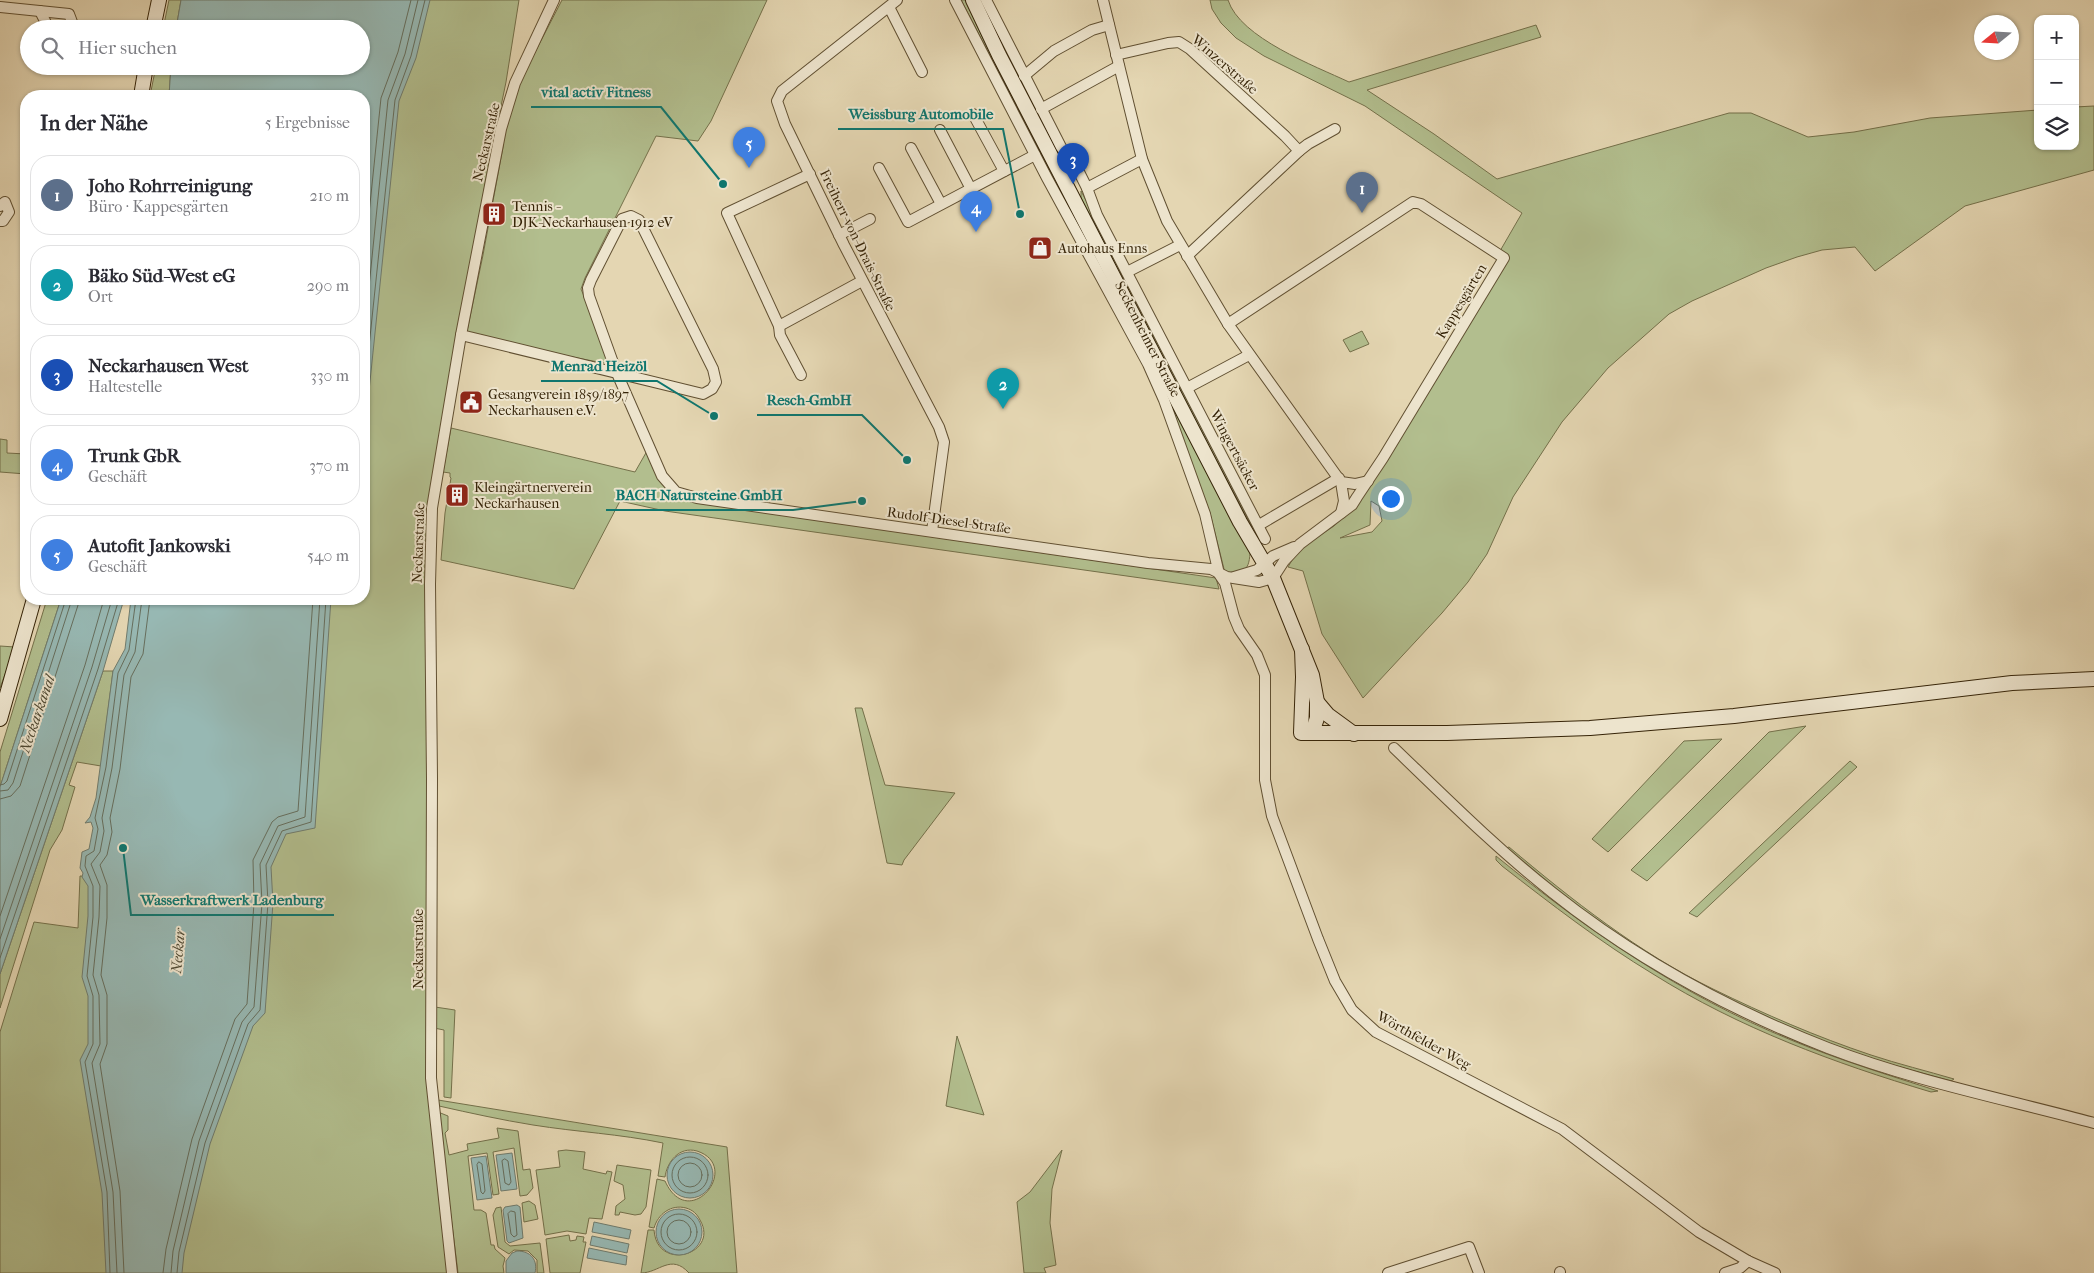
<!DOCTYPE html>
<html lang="de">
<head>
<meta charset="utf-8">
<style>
	body { margin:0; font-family:"IM FELL French Canon",serif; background:#f7f7f7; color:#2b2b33 }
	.controls { position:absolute; right:15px; top:15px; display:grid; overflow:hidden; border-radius:10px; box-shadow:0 1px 4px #0004 }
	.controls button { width:45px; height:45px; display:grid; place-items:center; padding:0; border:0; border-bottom:1px solid #e1e1e2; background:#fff; color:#2b2b33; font:25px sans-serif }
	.compass { position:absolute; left:1974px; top:15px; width:45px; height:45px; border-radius:50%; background:#fff; box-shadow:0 1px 4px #0004; rotate:252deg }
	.you { position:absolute; left:1390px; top:498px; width:18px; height:18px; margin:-12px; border:4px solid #fff; border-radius:50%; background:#1a73e8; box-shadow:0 0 0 8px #1a73e833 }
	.badge { display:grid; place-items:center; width:32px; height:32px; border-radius:50%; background:#0f766e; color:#fff; font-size:16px; font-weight:700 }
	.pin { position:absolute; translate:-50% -41px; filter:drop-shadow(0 1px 2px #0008) }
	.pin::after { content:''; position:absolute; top:26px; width:18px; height:15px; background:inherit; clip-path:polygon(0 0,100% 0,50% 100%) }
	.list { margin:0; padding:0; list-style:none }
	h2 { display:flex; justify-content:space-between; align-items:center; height:65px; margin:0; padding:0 20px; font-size:21px }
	h2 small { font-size:16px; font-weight:400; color:#7c7c81 }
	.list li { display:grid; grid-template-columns:32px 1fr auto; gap:15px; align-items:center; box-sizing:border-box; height:80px; margin:0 10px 10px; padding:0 10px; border:1px solid #e1e1e2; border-radius:20px }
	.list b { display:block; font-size:19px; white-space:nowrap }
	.list p { margin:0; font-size:16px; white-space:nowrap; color:#7c7c81 }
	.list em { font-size:16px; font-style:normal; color:#7c7c81 }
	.icon { flex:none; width:28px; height:28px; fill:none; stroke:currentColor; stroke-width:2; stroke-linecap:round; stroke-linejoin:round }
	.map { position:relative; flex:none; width:2094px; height:1273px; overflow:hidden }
	.search { position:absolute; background:#fff; box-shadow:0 1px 4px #0004; left:20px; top:20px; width:350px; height:55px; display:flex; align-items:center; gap:12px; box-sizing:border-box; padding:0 18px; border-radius:28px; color:#7c7c81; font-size:19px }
	.panel { position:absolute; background:#fff; box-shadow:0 1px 4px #0004; left:20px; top:90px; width:350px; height:515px; border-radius:20px }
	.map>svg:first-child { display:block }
	.green { fill:#b2be8e; stroke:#74704a; fill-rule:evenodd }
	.water { fill:#97b8b3; stroke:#707c6e }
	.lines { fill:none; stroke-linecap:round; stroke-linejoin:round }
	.shore { stroke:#666e5d; stroke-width:1 }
	.street-casing { stroke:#615032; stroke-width:12 }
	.secondary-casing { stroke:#352307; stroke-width:16 }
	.street { stroke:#ede4cd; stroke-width:10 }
	.secondary { stroke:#ede4cd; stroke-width:14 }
	.labels { text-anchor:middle; stroke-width:4; stroke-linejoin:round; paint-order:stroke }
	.street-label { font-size:14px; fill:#352307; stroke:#ede4cd }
	.poi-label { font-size:14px; fill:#352307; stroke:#ede4cd; text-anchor:start }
	.water-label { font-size:15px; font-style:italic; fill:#4e4832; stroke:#ede4cd }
	.leader { fill:none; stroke:#0f766e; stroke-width:2 }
	.callout-dot { fill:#0f766e; stroke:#ede4cd; stroke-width:2 }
	.callout-label { font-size:15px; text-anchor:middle; font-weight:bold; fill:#0f766e; stroke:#ede4cd; stroke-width:4; stroke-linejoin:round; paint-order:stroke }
</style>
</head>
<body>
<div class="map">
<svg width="2094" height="1273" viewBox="0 0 2094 1273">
	<rect width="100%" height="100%" fill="#e4d6b2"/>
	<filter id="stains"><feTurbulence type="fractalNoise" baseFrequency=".004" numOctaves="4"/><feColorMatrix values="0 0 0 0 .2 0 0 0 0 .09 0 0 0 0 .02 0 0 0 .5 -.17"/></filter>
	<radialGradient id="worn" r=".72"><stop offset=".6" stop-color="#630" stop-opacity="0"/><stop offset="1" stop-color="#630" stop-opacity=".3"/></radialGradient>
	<!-- green -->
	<g class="green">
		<path d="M169,0H181L176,29H163Z"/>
		<path d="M257,0H519L506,82L486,179L428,508L425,562L428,781V1078L449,1273H0V1032L34,922L78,928L80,876L193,883L219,599H364V96L361,29Z"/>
		<path d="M562,0H767L711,121L698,141L656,136L585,278L581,289L608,355L607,361L603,363L466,336L483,255L503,147L504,126L516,89Z"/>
		<path d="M961,0H965L1052,171L1049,169Z"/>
		<path d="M1210,0H1228C1240,38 1315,66 1349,82L1536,25L1541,37L1367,90L1434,134L1497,179L1729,113H1751L1808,137L1854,132L1930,118L2038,110V146H2075V107L2094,106V170L1965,206L1875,271L1855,247L1822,250L1797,257L1766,268L1692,301L1669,314L1608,368L1562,422L1513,497L1487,554L1468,582L1442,613L1363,698L1322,634L1303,571L1288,567L1298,550L1334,526L1354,507L1509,257L1500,251L1522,213L1365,106L1264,56L1236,38L1221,23L1212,9ZM1371,501L1379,506L1382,521L1372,532L1340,538L1370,525Z"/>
		<path d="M156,66H171L169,96H150Z"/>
		<path d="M1081,191L1256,525L1252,527L1136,310L1081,198Z"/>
		<path d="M1073,221L1081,227L1250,553C1249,573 1242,572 1225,573L1210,513L1185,448Z"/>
		<path d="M1362,331L1369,344L1350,352L1343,340Z"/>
		<path d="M451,428L635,472L647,451L663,482L706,504L1216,578L1219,589L665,511L620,501L574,589L441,560L445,513L451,478L450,477V473L443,472Z"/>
		<path d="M0,439L7,440V453L26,454V474L0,472Z"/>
		<path d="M47,599H61L0,787V752Z"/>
		<path d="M0,646L15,647L0,688Z"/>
		<path d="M103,671H113L101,766L77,762L69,785L75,787L62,830L50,850L0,1008V974Z"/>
		<path d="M855,708H862L885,785L955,793L904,860L902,865L887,863Z"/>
		<path d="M1806,726L1647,881L1631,870L1769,732Z"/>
		<path d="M1722,739L1608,852L1592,839L1684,741Z"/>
		<path d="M1850,761L1857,767L1697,917L1689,913Z"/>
		<path d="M1509,847C1572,900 1639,953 1713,989C1764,1014 1817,1037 1871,1055C1898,1064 1927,1071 1954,1079L1951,1081C1925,1074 1899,1067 1874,1059C1781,1030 1690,986 1610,931C1573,906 1540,877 1506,848Z"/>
		<path d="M1496,856C1588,931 1681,995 1791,1040C1839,1060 1888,1075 1938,1091L1931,1092C1834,1063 1739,1028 1653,974C1600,942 1551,904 1502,866L1496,860Z"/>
		<path d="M435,1007L455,1010L451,1098L444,1097V1030L434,1028Z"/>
		<path d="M957,1036L984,1115L946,1106Z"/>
		<path d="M438,1100L727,1147L737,1273H689C671,1253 659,1273 641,1273L648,1230H654C657,1273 720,1254 700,1220C697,1214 693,1210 686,1208C671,1204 658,1214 654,1228L649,1227L657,1179L665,1181C689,1234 743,1166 697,1151C679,1146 667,1162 665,1177L658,1176L663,1143C620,1134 577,1132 533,1125C502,1120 470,1113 439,1106Z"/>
		<path d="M438,1112L448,1116V1130L445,1133L449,1155L468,1150L467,1144L499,1138L497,1128L518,1131L523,1170L530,1169L533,1188L527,1195L520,1196L514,1148L493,1152L499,1194L493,1195L487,1153L468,1156L474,1210H481L486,1213L491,1245H494L495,1249L505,1258L503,1266L504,1273H458Z"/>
		<path d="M566,1150L585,1152L583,1169L606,1174L607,1171L612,1172L602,1219L589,1218L586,1234L567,1231L545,1235L536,1170L560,1167L558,1151Z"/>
		<path d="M1062,1150L1052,1189L1050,1223L1056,1265L1044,1268L1046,1273H1024L1017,1202L1030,1192Z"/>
		<path d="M617,1165L651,1170L646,1207L641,1214L635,1215L620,1212L619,1215H615L616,1206L625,1199L623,1185L614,1181Z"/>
		<path d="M529,1201L535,1205L538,1219L524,1222L522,1203Z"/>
		<path d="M501,1207L505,1242L510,1246L540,1243L544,1273H537V1260L528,1251L514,1250L509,1254L498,1247L493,1215L496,1208Z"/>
		<path d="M569,1235L570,1241L576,1240L577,1236L584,1237L583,1242H586L580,1273H550L546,1239Z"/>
	</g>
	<!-- water -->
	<g class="water">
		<path d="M181,0H430L416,58L399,101L369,391L364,420V96H169L171,66H361V29H176Z"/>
		<path d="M61,599H124L103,671L0,974V787Z"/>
		<path d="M131,599H331L315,828L286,834L271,867L273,903L265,1013L253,1026L210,1144L184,1253L182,1273H106L102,1193L80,1060L88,1044V996L82,977L88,916V886L82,877L83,873L80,868L82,852L89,849L93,828L91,822L85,823L90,817L96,798L113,671L125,649Z"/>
		<circle cx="690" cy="1175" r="23"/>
		<path d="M512,1153L517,1189L501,1191L496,1155Z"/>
		<path d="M486,1156L492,1198L477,1200L471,1158Z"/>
		<path d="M517,1205L520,1207L523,1238L509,1243L507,1241L503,1210L505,1207Z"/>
		<circle cx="679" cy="1232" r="23"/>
		<path d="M594,1222L631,1230L629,1239L592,1232Z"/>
		<path d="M592,1236L629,1244L627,1253L590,1245Z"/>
		<path d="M589,1248L627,1256L626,1265L587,1258Z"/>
		<path d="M517,1251C531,1251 538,1260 535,1273H506V1261L512,1253Z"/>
	</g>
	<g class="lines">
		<!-- shore -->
		<g class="shore">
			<path d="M364,262L381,98L398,52L411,0"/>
			<path d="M364,336L388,100L405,54L418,0"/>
			<path d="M364,394L395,100L411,56L425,0"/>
			<path d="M0,785L4,784L7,781L66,599"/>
			<path d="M0,791L8,790L13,783L72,599"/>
			<path d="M0,799L11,796L20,786L80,599"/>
			<path d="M0,916L85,665L104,599"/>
			<path d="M0,939L92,667L112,599"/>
			<path d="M0,958L98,669L119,599"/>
			<circle cx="690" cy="1175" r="18"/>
			<path d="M505,1159L508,1161L511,1182L509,1185L505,1183L502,1161Z"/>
			<path d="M479,1162L482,1164L485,1191L483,1194L481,1192L477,1165Z"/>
			<circle cx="690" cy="1175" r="12"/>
			<path d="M511,1211L515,1212L517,1235L514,1237L511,1234L508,1214Z"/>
			<circle cx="679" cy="1232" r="18"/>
			<circle cx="679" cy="1232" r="12"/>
			<path d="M110,1273L107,1192L85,1062L93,1044V996L87,976L93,917V886L85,866L86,856L94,851L98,829L95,818L106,767L118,673L129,650L136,599"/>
			<path d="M117,1273L113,1192L92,1063L100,1044L99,995L93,975L99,917L100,886L91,864L100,852L104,831L102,818L112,768L124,675L135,652L142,599"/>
			<path d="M124,1273L120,1191L100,1064L107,1044V995L101,975L107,918V885L100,865L107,855L112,832L110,818L120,769L131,677L143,654L150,599"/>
			<path d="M163,1273L166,1249L192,1139L235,1019L247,1004L254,903L253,860L272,822L278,817L298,811L313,599"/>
			<path d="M171,1273L173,1251L199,1141L242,1022L254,1007L262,903L260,864L278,826L305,817L320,599"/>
			<path d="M177,1273L179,1252L205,1143L248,1024L260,1010L268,903L266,865L282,831L311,822L326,599"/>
		</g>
		<!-- street casing -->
		<g class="street-casing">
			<g id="street">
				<path d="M897,0L782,91L777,101L785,124L844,245L939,427L944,442L932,531"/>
				<path d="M955,0L1047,178L1148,364L1164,400L1205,514L1219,574L1225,583L1234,617L1239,629L1257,655L1265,675V780L1272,816L1318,939L1335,981L1352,1010L1376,1032L1562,1129L1699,1232L1748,1261L1775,1273"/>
				<path d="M986,0L1061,147L1078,170L1087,188L1097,215L1265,539"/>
				<path d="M1103,0L1142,159L1167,221L1228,324L1341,482L1344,501L1341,513"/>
				<path d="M0,7L69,14L72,22V29"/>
				<path d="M889,7L922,72"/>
				<path d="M40,11L49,29"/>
				<path d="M1116,55L1168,43L1179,42L1190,49L1285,136L1299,151L1187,256"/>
				<path d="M1024,76L1054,51L1092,30L1109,25"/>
				<path d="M1041,109L1119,66"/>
				<path d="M973,114L1004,171"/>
				<path d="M940,130L971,189"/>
				<path d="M911,148L941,204"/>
				<path d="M1299,151L1308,144L1335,129"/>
				<path d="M879,168L908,222L1035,155"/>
				<path d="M810,174L727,213L779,326L862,281"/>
				<path d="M1087,188L1142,159"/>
				<path d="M0,206L5,202L9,212L3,221H0"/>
				<path d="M839,235L870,219"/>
				<path d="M1127,272L1180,245"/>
				<path d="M779,326L780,335L801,375"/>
				<path d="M461,335L703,394L712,389L716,382L713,369L639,220L631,216L622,219L591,280L588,288L589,296L616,371L662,476L676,492L697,498L1148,563L1211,569L1227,577L1259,582L1273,578L1284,561L1300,544L1352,505L1357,497L1383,458L1504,258L1421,204L1413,202L1228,324"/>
				<path d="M1187,388L1249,355"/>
				<path d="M1341,482L1355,484L1368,481"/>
				<path d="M1259,525L1339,478"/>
				<path d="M1234,577L1257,570L1273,556L1294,547"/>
				<path d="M1394,748C1446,798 1497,849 1553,893C1636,959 1730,1010 1828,1048C1914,1081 2005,1099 2094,1123"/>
				<path d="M1560,1272V1273"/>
				<path d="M452,1273L431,1078L432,778L430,584L432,508L461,335L501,129L515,83L554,0"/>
				<path d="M1388,1273L1469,1247L1479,1273"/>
				<path d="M1725,1273L1740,1268L1748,1261"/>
			</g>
		</g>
		<!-- secondary casing -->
		<g class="secondary-casing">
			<g id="secondary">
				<path d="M973,0L999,55L1240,522L1273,578L1312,675L1317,702V718L1312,733"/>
				<path d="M153,29L159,0"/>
				<path d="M141,96L146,66"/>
				<path d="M1302,649L1303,677L1301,733H1447L1590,728L1734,716L2012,683L2094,679"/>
				<path d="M1317,702L1328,715L1354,734"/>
				<path d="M0,719L34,599"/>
			</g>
		</g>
		<!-- street -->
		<use href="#street" class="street"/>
		<!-- secondary -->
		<use href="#secondary" class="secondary"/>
	</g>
	<!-- icons -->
	<defs>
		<g id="building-square" transform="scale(1.25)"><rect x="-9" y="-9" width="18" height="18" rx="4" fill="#8f2418" stroke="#ede4cd"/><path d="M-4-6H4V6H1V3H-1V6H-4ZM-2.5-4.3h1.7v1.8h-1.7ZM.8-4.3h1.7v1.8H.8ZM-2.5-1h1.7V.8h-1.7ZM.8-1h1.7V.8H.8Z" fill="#fff"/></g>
		<g id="shop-square" transform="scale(1.25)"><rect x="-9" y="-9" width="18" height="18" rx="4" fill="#8f2418" stroke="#ede4cd"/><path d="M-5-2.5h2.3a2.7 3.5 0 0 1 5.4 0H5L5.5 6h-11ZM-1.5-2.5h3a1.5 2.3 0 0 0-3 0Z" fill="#fff"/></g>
		<g id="civic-square" transform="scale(1.25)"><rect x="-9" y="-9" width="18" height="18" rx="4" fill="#8f2418" stroke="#ede4cd"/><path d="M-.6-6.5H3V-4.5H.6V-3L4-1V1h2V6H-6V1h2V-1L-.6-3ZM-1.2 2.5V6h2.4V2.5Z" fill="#fff"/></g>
	</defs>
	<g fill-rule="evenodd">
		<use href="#building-square" x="494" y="214"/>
		<use href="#shop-square" x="1040" y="248"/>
		<use href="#civic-square" x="471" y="402"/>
		<use href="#building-square" x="457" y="495"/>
	</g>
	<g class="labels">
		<!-- street labels -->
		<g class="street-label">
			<text transform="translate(1225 64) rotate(41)" y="5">Winzerstraße</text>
			<text transform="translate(486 142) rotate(-77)" y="5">Neckarstraße</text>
			<text transform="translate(858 240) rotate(64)" y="5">Freiherr-von-Drais-Straße</text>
			<text transform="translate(1461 301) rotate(-59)" y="5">Kappesgärten</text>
			<text transform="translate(1148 339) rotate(63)" y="5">Seckenheimer Straße</text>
			<text transform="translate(1235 450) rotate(62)" y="5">Wingertsäcker</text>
			<text transform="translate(949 520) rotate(8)" y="5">Rudolf-Diesel-Straße</text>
			<text transform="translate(418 543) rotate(-88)" y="5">Neckarstraße</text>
			<text transform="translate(418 949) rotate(-90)" y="5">Neckarstraße</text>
			<text transform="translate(1424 1040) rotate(29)" y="5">Wörthfelder Weg</text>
		</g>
		<!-- poi labels -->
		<g class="poi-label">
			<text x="512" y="211">Tennis -<tspan x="512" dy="16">DJK-Neckarhausen 1912 eV</tspan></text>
			<text x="1058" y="253">Autohaus Enns</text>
			<text x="488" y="399">Gesangverein 1859/1897<tspan x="488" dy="16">Neckarhausen e.V.</tspan></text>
			<text x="474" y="492">Kleingärtnerverein<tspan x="474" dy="16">Neckarhausen</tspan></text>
		</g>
		<!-- water labels -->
		<g class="water-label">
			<text transform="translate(37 714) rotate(-71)" y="5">Neckarkanal</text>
			<text transform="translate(178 951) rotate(-85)" y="5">Neckar</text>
		</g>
	</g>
	<!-- callouts -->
	<path class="leader" d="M723 184L661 107H531M1020 214L1003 129H838M714 416L657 381H541M907 460L862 415H757M862 501L793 510H606M123 848L131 915H334"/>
	<g class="callout-dot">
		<circle cx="723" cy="184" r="5"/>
		<circle cx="1020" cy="214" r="5"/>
		<circle cx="714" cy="416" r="5"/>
		<circle cx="907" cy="460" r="5"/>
		<circle cx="862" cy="501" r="5"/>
		<circle cx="123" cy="848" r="5"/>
	</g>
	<g class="callout-label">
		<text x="596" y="97">vital activ Fitness</text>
		<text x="921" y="119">Weissburg Automobile</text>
		<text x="599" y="371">Menrad Heizöl</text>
		<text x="809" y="405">Resch-GmbH</text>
		<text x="699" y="500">BACH Natursteine GmbH</text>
		<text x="232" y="905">Wasserkraftwerk Ladenburg</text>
	</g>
	<rect width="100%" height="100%" filter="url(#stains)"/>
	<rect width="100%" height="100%" fill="url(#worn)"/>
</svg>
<div class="controls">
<button>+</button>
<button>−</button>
<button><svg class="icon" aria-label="layers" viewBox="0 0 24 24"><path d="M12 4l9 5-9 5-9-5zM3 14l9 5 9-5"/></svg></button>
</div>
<svg class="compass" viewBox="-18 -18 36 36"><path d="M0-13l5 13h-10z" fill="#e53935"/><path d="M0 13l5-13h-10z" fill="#7c7c81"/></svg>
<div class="you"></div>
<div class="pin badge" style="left:1362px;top:213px;background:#5c6f8a">1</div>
<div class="pin badge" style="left:1003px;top:409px;background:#0f9aa8">2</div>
<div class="pin badge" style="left:1073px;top:184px;background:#1a4fb4">3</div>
<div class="pin badge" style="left:976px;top:232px;background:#3f7fe0">4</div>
<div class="pin badge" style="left:749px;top:168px;background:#3f7fe0">5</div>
<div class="search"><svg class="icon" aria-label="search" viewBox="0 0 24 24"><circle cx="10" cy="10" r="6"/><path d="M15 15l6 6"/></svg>Hier suchen</div>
<section class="panel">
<h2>In der Nähe<small>5 Ergebnisse</small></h2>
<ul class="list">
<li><span class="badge" style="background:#5c6f8a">1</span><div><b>Joho Rohrreinigung</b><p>Büro · Kappesgärten</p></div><em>210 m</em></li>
<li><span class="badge" style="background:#0f9aa8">2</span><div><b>Bäko Süd-West eG</b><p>Ort</p></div><em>290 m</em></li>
<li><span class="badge" style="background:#1a4fb4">3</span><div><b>Neckarhausen West</b><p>Haltestelle</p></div><em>330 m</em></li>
<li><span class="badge" style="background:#3f7fe0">4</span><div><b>Trunk GbR</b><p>Geschäft</p></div><em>370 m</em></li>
<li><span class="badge" style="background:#3f7fe0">5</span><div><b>Autofit Jankowski</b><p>Geschäft</p></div><em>540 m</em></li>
</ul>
</section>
</div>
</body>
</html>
